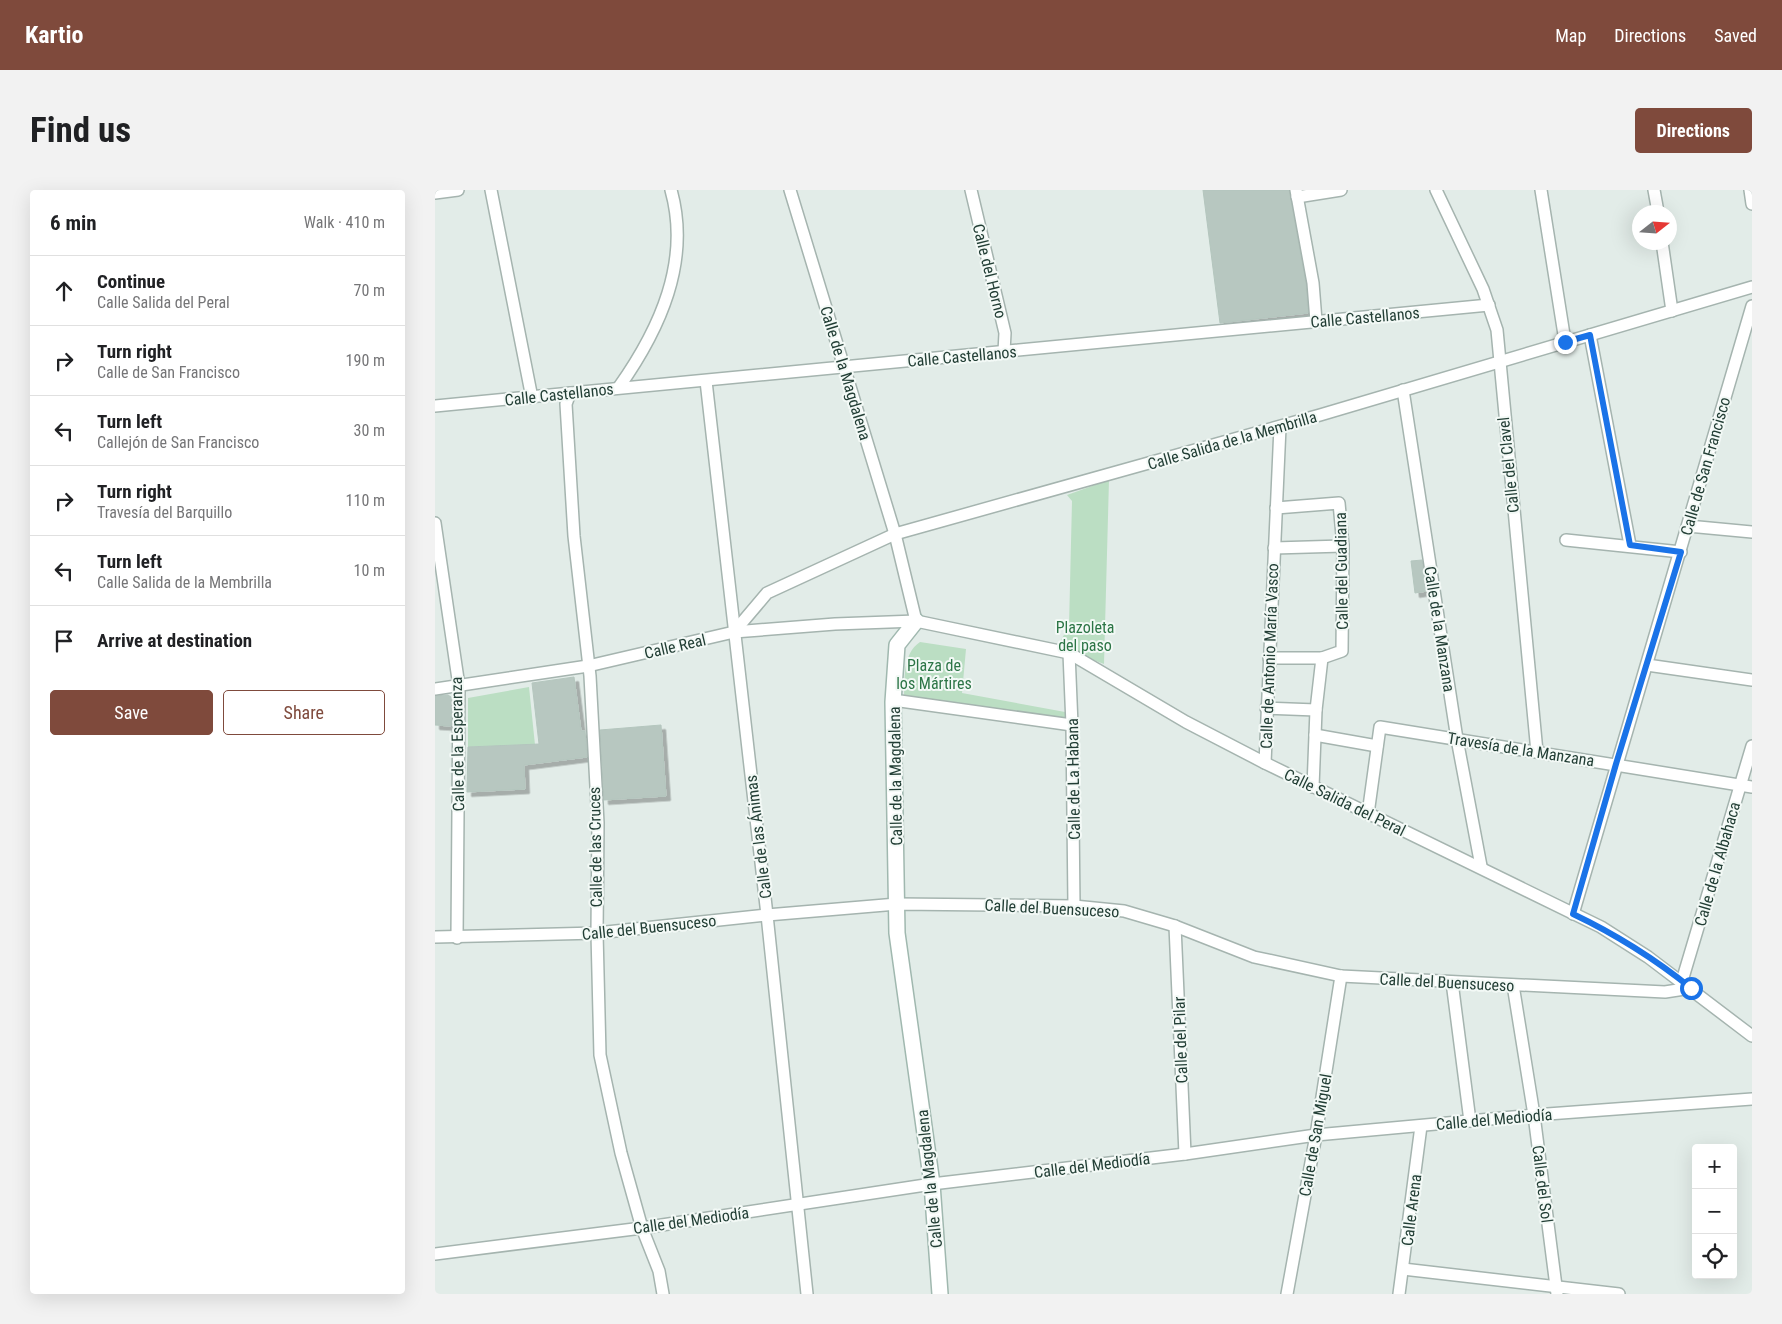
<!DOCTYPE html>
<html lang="en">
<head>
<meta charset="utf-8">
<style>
	body { margin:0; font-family:"Roboto Condensed",sans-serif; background:#f2f2f2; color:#202124 }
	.controls { position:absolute; right:15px; bottom:15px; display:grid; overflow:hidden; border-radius:5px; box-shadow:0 5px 20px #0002 }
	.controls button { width:45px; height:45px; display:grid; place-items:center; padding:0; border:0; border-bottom:1px solid #e0e0e0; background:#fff; color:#202124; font:25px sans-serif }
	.compass { position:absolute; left:1197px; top:15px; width:45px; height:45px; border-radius:50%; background:#fff; box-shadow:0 5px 20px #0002; rotate:73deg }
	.stop { position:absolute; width:15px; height:15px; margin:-11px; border:4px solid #1a73e8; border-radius:50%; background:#fff }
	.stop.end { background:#1a73e8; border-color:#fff; box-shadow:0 1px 5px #0008 }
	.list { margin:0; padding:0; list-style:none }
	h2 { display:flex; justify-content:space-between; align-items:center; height:65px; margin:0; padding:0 20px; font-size:21px }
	h2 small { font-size:16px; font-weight:400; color:#757577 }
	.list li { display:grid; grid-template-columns:32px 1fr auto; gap:15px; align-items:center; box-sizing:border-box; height:70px; padding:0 20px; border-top:1px solid #e0e0e0 }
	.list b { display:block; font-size:19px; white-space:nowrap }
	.list p { margin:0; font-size:16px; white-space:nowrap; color:#757577 }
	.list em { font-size:16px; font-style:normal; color:#757577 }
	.actions { display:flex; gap:10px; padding:15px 20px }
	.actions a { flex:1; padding:11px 0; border:1px solid #7f4a3c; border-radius:5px; text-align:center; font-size:18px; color:#7f4a3c }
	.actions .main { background:#7f4a3c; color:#fff }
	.icon { flex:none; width:28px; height:28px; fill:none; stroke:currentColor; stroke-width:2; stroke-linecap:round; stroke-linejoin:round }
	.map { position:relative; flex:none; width:1317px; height:1104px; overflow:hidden; border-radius:5px }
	header { display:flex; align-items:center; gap:30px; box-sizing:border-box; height:70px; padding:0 25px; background:#7f4a3c; color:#fff }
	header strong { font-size:24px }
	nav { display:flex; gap:28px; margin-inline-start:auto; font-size:18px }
	.intro { display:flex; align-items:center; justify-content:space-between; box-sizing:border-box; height:120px; padding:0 30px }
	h1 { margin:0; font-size:35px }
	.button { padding:12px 22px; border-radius:5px; background:#7f4a3c; color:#fff; font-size:18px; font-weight:700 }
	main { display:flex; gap:30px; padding:0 30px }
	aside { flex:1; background:#fff; border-radius:5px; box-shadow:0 5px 20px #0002 }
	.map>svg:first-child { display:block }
	.green { fill:#bbdec3 }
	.building { fill:#b7c7c0; stroke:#b4c6be; filter:url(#shadow) }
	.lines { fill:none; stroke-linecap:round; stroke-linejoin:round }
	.street-casing { stroke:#a5b4af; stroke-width:14 }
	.secondary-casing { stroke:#a0b8af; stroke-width:18 }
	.street { stroke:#fff; stroke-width:11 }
	.secondary { stroke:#fff; stroke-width:15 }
	.route { stroke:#1a73e8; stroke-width:6 }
	.labels { text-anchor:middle; stroke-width:4; stroke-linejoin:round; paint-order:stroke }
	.street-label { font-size:16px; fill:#223e35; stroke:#f3f9f6 }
	.park-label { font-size:16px; fill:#2c7546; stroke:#f3f9f6 }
</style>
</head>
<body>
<header>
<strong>Kartio</strong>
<nav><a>Map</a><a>Directions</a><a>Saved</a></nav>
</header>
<div class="intro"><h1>Find us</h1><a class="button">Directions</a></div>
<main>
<aside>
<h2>6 min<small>Walk · 410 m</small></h2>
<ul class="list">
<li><svg class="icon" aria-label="ahead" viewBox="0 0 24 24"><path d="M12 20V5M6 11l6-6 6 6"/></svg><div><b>Continue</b><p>Calle Salida del Peral</p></div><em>70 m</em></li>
<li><svg class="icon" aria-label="right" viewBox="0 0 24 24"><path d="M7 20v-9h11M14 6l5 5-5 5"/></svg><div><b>Turn right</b><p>Calle de San Francisco</p></div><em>190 m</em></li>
<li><svg class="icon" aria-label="left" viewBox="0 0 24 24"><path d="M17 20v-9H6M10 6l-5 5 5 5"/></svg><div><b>Turn left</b><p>Callejón de San Francisco</p></div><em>30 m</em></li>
<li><svg class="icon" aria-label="right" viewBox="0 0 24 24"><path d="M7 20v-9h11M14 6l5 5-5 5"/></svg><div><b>Turn right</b><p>Travesía del Barquillo</p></div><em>110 m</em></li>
<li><svg class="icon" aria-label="left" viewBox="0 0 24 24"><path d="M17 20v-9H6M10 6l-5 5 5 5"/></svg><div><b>Turn left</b><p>Calle Salida de la Membrilla</p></div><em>10 m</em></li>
<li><svg class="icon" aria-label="arrive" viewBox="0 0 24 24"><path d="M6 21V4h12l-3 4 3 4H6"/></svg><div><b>Arrive at destination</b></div></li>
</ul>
<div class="actions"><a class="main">Save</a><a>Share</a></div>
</aside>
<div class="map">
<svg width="1317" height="1104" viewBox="0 0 1317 1104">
	<defs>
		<filter id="shadow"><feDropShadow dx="4.5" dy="4.5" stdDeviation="0" flood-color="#0004"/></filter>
	</defs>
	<rect width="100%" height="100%" fill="#e2ece8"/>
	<!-- green -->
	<g class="green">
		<path d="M674,290L669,474L622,456L634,437L637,311L632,305Z"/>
		<path d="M485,452L531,459L527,503L630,522V541L469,509C470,490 467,464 485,452Z"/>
		<path d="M94,497L100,555L33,557V508Z"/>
	</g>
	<!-- building -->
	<g class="building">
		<path d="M768,0H854L871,94L873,123L785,133Z"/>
		<path d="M987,370L992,401L980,403L976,371Z"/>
		<path d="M139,487L146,541H150L152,567L89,575L90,599L32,602L33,557L104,554L97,493Z"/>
		<path d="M13,505L16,507V536L0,535V506Z"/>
		<path d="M226,535L231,606L169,610L165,540Z"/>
	</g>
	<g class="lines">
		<!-- street casing -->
		<g class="street-casing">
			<g id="street">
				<path d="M56,0L97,208"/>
				<path d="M355,0L460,344L481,431"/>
				<path d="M536,0L570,143L569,162"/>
				<path d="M861,0L878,93L881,131"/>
				<path d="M1001,0L1048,99L1062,140L1102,562"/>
				<path d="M1106,0L1130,151"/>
				<path d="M1219,0L1223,22"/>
				<path d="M1315,0L1317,14"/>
				<path d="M0,3L23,0"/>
				<path d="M862,7L906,0"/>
				<path d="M1227,52L1237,121"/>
				<path d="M1155,145L1195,355"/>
				<path d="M271,191L332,725L372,1104"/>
				<path d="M184,197C225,139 256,71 236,0"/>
				<path d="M968,200L1022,549L1046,676"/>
				<path d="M135,203L131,214L139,346L155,486L163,633L162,743L165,865L186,963L207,1038L224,1081L228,1104"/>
				<path d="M0,216L1054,115"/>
				<path d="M841,318L904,313L908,356L907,461L887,468"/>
				<path d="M0,333L24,496L22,748"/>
				<path d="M1253,336L1317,342"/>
				<path d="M1131,350L1246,362"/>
				<path d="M839,358L908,356"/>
				<path d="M299,442L332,403L460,344L885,225L1317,97"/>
				<path d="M634,463L637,535L639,716"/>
				<path d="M834,468H887L881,520L878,597"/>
				<path d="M1212,475L1317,490"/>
				<path d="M0,499L153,476L299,442L400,434L481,431L634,463L751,532L830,573L1166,737L1213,767L1317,846"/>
				<path d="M458,510L637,535"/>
				<path d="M831,518L881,520"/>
				<path d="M880,545L942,556"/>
				<path d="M830,573L845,237"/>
				<path d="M933,624L945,537L1317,597"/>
				<path d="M1138,724L1317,116"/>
				<path d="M740,736L750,964"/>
				<path d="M0,747L162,743L332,725L462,714L639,716L689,721L740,736L819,767L906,786L1230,802L1256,798"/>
				<path d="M1247,791L1317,556"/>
				<path d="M1017,792L1035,931"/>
				<path d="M1078,795L1099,925L1122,1104"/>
				<path d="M0,1064L207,1038L497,994L750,964L881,945L1099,925L1317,909"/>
				<path d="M968,1079L1184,1104"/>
				<path d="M852,1104L881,945L906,786"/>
				<path d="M964,1104L986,936"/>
			</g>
		</g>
		<!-- secondary casing -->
		<g class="secondary-casing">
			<path id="secondary" d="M481,431L462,455L458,512L462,743L497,994L505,1104"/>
		</g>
		<!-- street -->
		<use href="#street" class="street"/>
		<!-- secondary -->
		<use href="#secondary" class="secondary"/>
	</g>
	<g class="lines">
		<!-- route -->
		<path class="route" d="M1130,152L1155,145L1195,355L1246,362L1181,574L1138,724C1180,744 1220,769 1256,798"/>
	</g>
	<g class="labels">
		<!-- street labels -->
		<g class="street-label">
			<text transform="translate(555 81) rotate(76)" y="6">Calle del Horno</text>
			<text transform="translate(930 127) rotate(-5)" y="6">Calle Castellanos</text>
			<text transform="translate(527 166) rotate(-5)" y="6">Calle Castellanos</text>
			<text transform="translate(411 183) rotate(73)" y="6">Calle de la Magdalena</text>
			<text transform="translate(124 204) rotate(-6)" y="6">Calle Castellanos</text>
			<text transform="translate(797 250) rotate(-16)" y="6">Calle Salida de la Membrilla</text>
			<text transform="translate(1073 275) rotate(-96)" y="6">Calle del Clavel</text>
			<text transform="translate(1270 276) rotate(-74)" y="6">Calle de San Francisco</text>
			<text transform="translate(906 381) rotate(-91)" y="6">Calle del Guadiana</text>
			<text transform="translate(1005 439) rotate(81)" y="6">Calle de la Manzana</text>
			<text transform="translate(240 456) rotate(-13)" y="6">Calle Real</text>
			<text transform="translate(834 466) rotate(-88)" y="6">Calle de Antonio María Vasco</text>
			<text transform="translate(22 554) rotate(-91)" y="6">Calle de la Esperanza</text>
			<text transform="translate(1086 559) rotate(9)" y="6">Travesía de la Manzana</text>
			<text transform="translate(460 586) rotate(-91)" y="6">Calle de la Magdalena</text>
			<text transform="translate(638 589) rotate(-91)" y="6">Calle de La Habana</text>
			<text transform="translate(910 612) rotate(26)" y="6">Calle Salida del Peral</text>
			<text transform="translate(323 647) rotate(-97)" y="6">Calle de las Ánimas</text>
			<text transform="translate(160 657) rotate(-91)" y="6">Calle de las Cruces</text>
			<text transform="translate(1282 674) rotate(-74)" y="6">Calle de la Albahaca</text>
			<text transform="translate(617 718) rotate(3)" y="6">Calle del Buensuceso</text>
			<text transform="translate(214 737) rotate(-6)" y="6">Calle del Buensuceso</text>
			<text transform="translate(1012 792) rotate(3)" y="6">Calle del Buensuceso</text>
			<text transform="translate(745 850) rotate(-92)" y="6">Calle del Pilar</text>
			<text transform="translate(1059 929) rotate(-5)" y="6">Calle del Mediodía</text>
			<text transform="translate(880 945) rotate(-80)" y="6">Calle de San Miguel</text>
			<text transform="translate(657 975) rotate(-7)" y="6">Calle del Mediodía</text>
			<text transform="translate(494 989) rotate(-96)" y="6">Calle de la Magdalena</text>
			<text transform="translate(1108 994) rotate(83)" y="6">Calle del Sol</text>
			<text transform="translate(976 1020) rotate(-83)" y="6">Calle Arena</text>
			<text transform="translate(256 1030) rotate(-8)" y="6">Calle del Mediodía</text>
		</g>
		<!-- park labels -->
		<g class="park-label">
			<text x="650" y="443">Plazoleta<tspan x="650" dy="18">del paso</tspan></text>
			<text x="499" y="481">Plaza de<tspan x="499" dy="18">los Mártires</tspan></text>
		</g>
	</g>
</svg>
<div class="controls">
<button>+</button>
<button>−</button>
<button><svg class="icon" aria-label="locate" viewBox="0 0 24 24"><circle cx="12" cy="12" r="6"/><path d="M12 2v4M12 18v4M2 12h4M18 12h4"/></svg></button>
</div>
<svg class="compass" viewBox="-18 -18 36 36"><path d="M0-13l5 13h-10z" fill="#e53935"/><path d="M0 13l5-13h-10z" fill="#757577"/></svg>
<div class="stop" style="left:1256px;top:798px"></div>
<div class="stop end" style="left:1130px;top:152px"></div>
</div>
</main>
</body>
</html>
